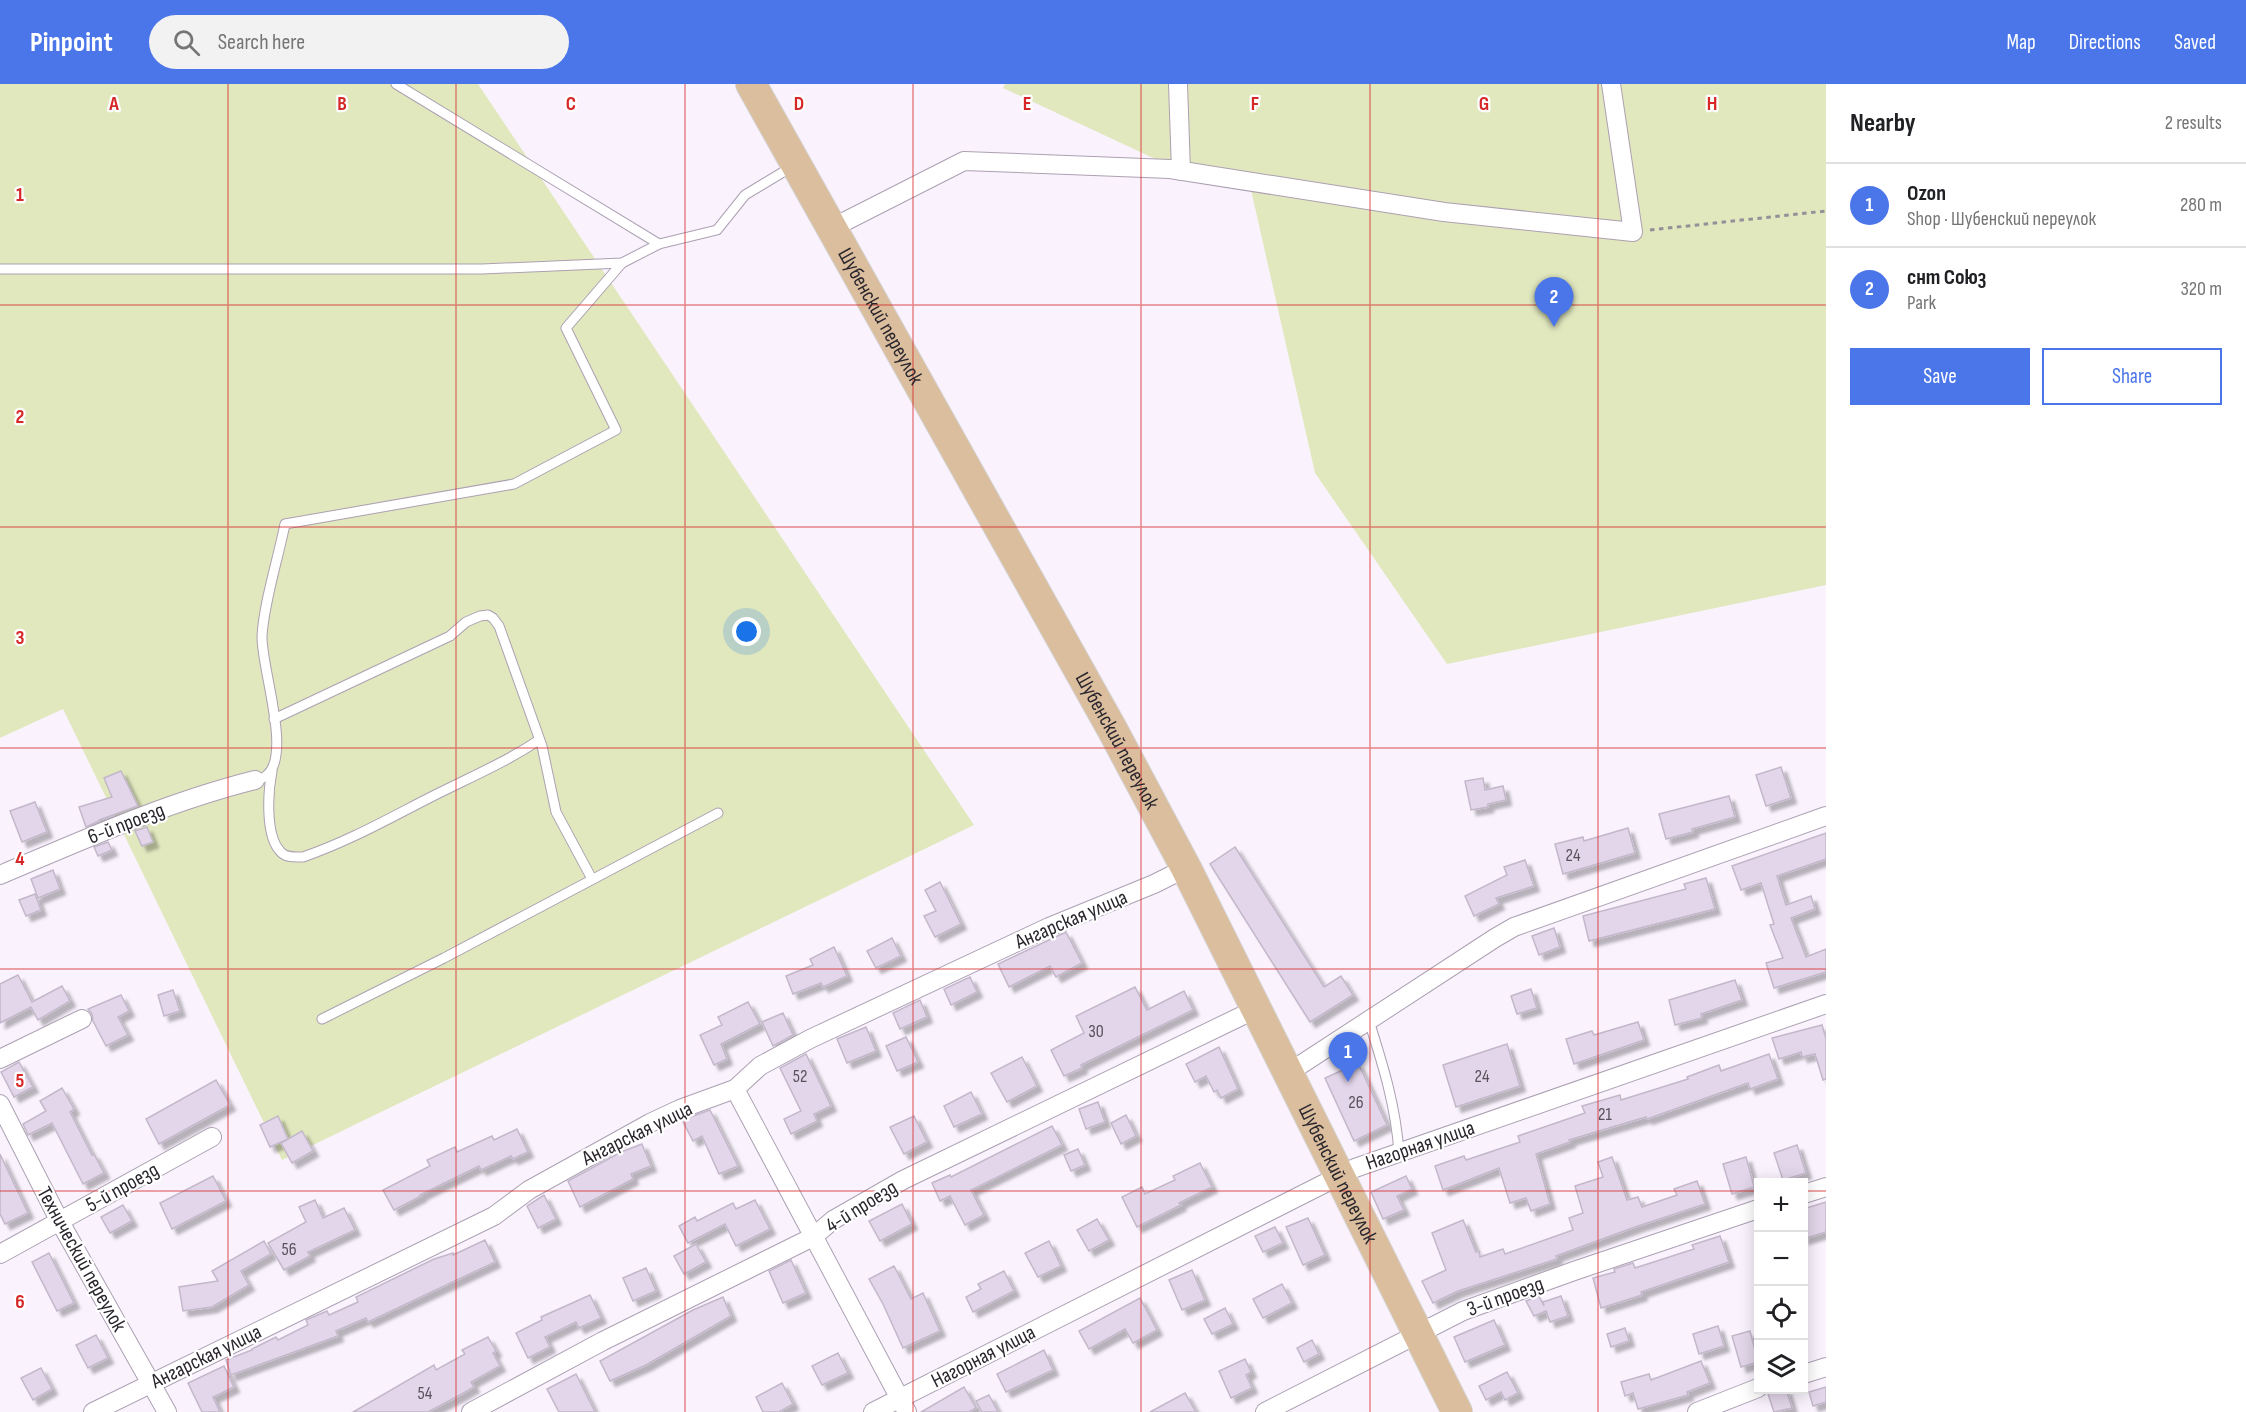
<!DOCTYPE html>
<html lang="en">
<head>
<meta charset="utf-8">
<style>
	body { margin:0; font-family:"Sofia Sans Condensed",sans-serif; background:#f2f2f2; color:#202124 }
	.controls { position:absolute; right:18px; bottom:18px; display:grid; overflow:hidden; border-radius:0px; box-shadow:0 3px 15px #0003 }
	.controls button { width:54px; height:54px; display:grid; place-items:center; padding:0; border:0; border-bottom:2px solid #e0e0e0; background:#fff; color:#202124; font:30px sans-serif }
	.you { position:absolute; left:747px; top:548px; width:21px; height:21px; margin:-15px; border:4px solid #fff; border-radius:50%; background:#1a73e8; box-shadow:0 0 0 9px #1a73e833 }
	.badge { display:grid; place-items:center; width:39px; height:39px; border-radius:50%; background:#4b76e9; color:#fff; font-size:20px; font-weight:700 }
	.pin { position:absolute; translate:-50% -50px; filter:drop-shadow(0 2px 3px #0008) }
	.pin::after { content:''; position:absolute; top:32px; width:21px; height:18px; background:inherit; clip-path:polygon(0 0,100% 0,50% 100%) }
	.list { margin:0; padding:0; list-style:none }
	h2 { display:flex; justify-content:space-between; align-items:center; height:78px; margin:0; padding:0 24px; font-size:26px }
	h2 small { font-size:20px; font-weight:400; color:#757577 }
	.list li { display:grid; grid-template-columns:39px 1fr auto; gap:18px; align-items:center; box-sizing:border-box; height:84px; padding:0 24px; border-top:2px solid #e0e0e0 }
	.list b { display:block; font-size:22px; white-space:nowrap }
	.list p { margin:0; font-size:20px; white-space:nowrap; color:#757577 }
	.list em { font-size:20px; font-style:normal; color:#757577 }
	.actions { display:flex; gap:12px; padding:18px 24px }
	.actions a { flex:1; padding:14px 0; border:2px solid #4b76e9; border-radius:0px; text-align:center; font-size:21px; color:#4b76e9 }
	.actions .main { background:#4b76e9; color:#fff }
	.icon { flex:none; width:33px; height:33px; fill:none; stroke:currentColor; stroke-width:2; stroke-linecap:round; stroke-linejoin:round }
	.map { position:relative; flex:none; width:1826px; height:1328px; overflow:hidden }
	header { display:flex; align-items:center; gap:36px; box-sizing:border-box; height:84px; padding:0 30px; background:#4b76e9; color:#fff }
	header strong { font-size:28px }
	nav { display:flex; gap:33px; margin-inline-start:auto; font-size:21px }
	.search { width:420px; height:54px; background:#f2f2f2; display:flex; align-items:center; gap:15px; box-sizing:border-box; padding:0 21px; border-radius:33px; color:#757577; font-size:22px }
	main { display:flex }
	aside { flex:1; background:#fff }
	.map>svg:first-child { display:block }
	.green { fill:#e1e8be }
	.building { fill:#e3d6ea; stroke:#c3b7ca; stroke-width:1.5; filter:url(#shadow) }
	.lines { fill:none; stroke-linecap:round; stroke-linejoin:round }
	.lane-casing { stroke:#aca0b2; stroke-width:11 }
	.street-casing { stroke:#aca0b2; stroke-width:20 }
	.primary-casing { stroke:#d4d4d5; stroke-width:32 }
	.path { stroke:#958f98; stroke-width:3; stroke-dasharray:4.5 4.5; stroke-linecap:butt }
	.lane { stroke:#fff; stroke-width:9 }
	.street { stroke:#fff; stroke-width:18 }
	.primary { stroke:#dbbe9e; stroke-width:30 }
	.grid { fill:none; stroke:#d62828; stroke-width:1.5; stroke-opacity:0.55 }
	.labels { text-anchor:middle; stroke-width:4.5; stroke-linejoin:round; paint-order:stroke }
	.number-label { font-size:18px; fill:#58525c }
	.street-label { font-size:21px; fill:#2a262d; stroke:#fff }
	.grid-label { font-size:20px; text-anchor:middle; font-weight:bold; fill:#d62828; stroke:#fff; stroke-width:4.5; stroke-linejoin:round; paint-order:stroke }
</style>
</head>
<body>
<header>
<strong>Pinpoint</strong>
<div class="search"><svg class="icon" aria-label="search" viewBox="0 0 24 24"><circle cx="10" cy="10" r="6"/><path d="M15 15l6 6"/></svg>Search here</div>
<nav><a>Map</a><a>Directions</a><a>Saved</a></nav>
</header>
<main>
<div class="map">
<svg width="1826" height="1328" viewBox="0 0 1826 1328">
	<defs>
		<filter id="shadow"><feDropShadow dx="5.5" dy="5.5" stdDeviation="1.5" flood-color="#0004"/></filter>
	</defs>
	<rect width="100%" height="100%" fill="#faf3fe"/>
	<!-- green -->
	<g class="green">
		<path d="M0,0H478L974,741L282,1076L63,625L0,654Z"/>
		<path d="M1005,0H1826V501L1447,580L1315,389L1249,97L1181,87L1003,4Z"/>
	</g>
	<!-- building -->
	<g class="building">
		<path d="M1781,683L1791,714L1766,722L1756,691Z"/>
		<path d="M121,687L138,722L99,736V737L86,743L79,723L112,713L104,694Z"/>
		<path d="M1483,694L1485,706L1503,702L1506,716L1488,720V723L1471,726L1465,697Z"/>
		<path d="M1729,712L1735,733L1692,745L1693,748L1666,755L1659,730Z"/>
		<path d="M35,718L47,748L22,758L10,727Z"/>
		<path d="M147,743L153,758L142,762L135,747Z"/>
		<path d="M1628,744L1635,769L1563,790L1555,760L1583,753L1584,757Z"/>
		<path d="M1826,749V775L1777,792L1786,821L1811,812L1815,825L1791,834L1806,873L1826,865V888L1774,904L1766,879L1783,874L1770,841L1774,840L1761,799L1741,806L1732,782Z"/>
		<path d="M108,758L112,766L98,772L94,763Z"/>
		<path d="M1235,763L1324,903L1341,892L1353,911L1310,938L1210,780Z"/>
		<path d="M1525,776L1534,802L1496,814L1499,820L1474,832L1465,812L1507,791L1504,783Z"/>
		<path d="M53,786L60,805L38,814L31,795Z"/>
		<path d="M1706,794L1715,825L1589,857L1583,832L1686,805L1684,800Z"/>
		<path d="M940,798L961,840L935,853L924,832L936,827L925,806Z"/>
		<path d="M35,810L41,826L26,832L19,816Z"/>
		<path d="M1554,844L1560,863L1539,871L1532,852Z"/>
		<path d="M1066,848L1082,879L1056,893L1050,882L1009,903L998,880Z"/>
		<path d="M892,854L901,872L876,884L867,867Z"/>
		<path d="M834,863L847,892L823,903L821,899L793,910L786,892L813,881L810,875Z"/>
		<path d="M18,891L32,918L62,902L70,917L38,936L31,923L0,939V900Z"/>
		<path d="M970,893L977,908L951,921L944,905Z"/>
		<path d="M1735,896L1742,916L1701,930L1702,934L1675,941L1669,916Z"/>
		<path d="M1135,903L1147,926L1184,907L1193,926L1081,981L1082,984L1064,992L1051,966L1084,949L1076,932Z"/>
		<path d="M1531,905L1537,924L1517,930L1511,912Z"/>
		<path d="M173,906L180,927L164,932L158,911Z"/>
		<path d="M121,911L129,927L118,933L128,951L106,962L93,937L92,930L88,925Z"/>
		<path d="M920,916L927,933L900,945L893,929Z"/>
		<path d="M748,918L760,940L721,960L727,975L714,981L700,951L722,941L718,933Z"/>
		<path d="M783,929L793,951L773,962L762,938Z"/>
		<path d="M1638,938L1644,956L1574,980L1566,955L1592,947L1594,951Z"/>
		<path d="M1822,941L1826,955V995L1823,996L1815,970L1802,973L1801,968L1779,975L1772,954Z"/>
		<path d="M866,943L876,967L847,979L837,955Z"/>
		<path d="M906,953L918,978L897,987L886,962Z"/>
		<path d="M1507,960L1520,1002L1456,1023L1443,981Z"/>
		<path d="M1219,963L1238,1005L1221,1014L1217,1006L1214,1008L1206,992L1195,998L1186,980Z"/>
		<path d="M806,970L831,1022L814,1030L817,1037L791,1050L784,1035L801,1027L780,984Z"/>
		<path d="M1769,970L1778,995L1750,1005L1748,999L1647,1035L1646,1033L1569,1056L1570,1058L1536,1070L1550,1120L1531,1127L1526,1114L1510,1119L1499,1084L1443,1106L1435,1082L1464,1072L1466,1076L1520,1058L1518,1052L1585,1029L1582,1022L1620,1011L1621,1016L1688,995L1687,993L1719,981L1721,987Z"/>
		<path d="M1022,973L1037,1002L1007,1018L991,989Z"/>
		<path d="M19,978L33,1003L14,1013L1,988Z"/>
		<path d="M1358,979L1387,1041L1354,1057L1325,994Z"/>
		<path d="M216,996L230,1021L159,1060L146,1035Z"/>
		<path d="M62,1004L74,1025L70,1028L92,1071L94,1070L104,1089L83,1100L52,1039L28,1051L23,1040L46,1027L40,1017Z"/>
		<path d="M971,1008L982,1030L954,1043L944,1022Z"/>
		<path d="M1098,1018L1105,1038L1086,1045L1079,1025Z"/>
		<path d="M710,1026L738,1082L719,1090L702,1052L693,1057L682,1036Z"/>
		<path d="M1126,1031L1136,1052L1121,1060L1111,1039Z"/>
		<path d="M278,1032L288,1055L270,1063L260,1041Z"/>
		<path d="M914,1032L927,1058L904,1070L890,1043Z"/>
		<path d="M1052,1042L1062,1061L971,1106L984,1131L965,1141L950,1112L940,1117L932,1099L950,1091L951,1093Z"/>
		<path d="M517,1045L528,1068L513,1075L511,1072L481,1086L479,1082L420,1111L421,1112L394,1126L383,1106L430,1082L427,1076L455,1063L457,1068L492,1052L494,1056Z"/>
		<path d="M302,1047L313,1067L292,1079L281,1059Z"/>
		<path d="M642,1060L651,1082L631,1090L633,1095L580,1123L568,1097L621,1068Z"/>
		<path d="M1797,1061L1806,1089L1783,1096L1774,1069Z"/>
		<path d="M1078,1065L1085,1081L1071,1087L1064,1071Z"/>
		<path d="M0,1070L28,1129L5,1140L0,1130Z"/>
		<path d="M1612,1073L1627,1116L1638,1113L1642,1123L1677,1111L1674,1105L1697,1097L1705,1120L1635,1143L1556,1172L1557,1175L1458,1207L1433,1219L1422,1197L1446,1186L1432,1149L1463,1136L1476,1168L1479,1167L1480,1173L1503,1165L1505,1170L1573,1146L1569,1134L1583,1129L1575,1102L1603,1093L1598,1078Z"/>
		<path d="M1746,1073L1754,1103L1732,1110L1723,1080Z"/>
		<path d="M1200,1079L1212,1103L1179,1119L1181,1121L1137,1143L1122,1113L1142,1103L1145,1110L1175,1096L1173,1092Z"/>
		<path d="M213,1092L226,1117L172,1145L160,1119Z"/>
		<path d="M1406,1092L1412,1105L1397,1112L1404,1126L1383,1135L1371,1108Z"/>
		<path d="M544,1111L556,1135L538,1144L527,1122Z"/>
		<path d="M315,1116L323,1134L344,1124L355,1146L308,1168L310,1172L284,1186L268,1159L306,1138L299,1123Z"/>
		<path d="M755,1116L770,1145L736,1162L725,1140L688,1159L679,1142L695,1133L697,1137L733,1119L736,1125Z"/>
		<path d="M1826,1118V1148L1803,1155V1125Z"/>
		<path d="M902,1120L912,1140L880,1157L869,1137Z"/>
		<path d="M123,1121L132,1137L110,1149L101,1133Z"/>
		<path d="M1308,1134L1325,1171L1303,1181L1286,1143Z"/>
		<path d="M1097,1135L1109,1156L1089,1167L1077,1146Z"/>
		<path d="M1275,1143L1283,1159L1263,1168L1255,1152Z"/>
		<path d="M1720,1152L1729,1178L1641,1208L1642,1211L1601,1224L1593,1194L1615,1188L1614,1185L1633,1179L1635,1184L1694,1165L1692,1161Z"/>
		<path d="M485,1156L495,1178L368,1238L366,1234L336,1247L338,1252L231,1291L226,1276L252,1266V1265L276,1253L278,1256L308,1241L306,1236L327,1227L329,1231L358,1218L356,1213L434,1175L453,1169V1171Z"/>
		<path d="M264,1157L271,1170L241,1187L249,1201L212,1223L183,1227L179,1203L218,1197L212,1187Z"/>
		<path d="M1049,1157L1061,1182L1038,1193L1025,1169Z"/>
		<path d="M696,1160L706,1178L684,1190L674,1172Z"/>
		<path d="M49,1169L74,1219L57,1227L32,1178Z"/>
		<path d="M791,1176L806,1209L783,1219L769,1187Z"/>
		<path d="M894,1182L911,1215L923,1209L940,1247L903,1264L883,1220L869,1195Z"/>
		<path d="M646,1184L656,1207L633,1217L623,1194Z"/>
		<path d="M1192,1186L1205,1216L1182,1226L1169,1196Z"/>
		<path d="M1004,1187L1014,1207L973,1228L966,1213L981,1205L978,1200Z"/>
		<path d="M1282,1200L1292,1219L1263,1234L1253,1215Z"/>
		<path d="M590,1211L601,1234L579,1244L576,1238L545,1253L550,1263L528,1274L516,1249L542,1236L541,1233Z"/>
		<path d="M1539,1212L1544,1222L1543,1218L1561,1212L1568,1232L1550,1238L1546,1227L1534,1232L1526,1217Z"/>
		<path d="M723,1213L731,1232L646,1281L610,1297L600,1277L693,1226Z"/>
		<path d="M1140,1214L1157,1246L1133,1259L1125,1245L1089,1265L1079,1247Z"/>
		<path d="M1225,1224L1233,1240L1212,1250L1204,1235Z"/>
		<path d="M1494,1236L1505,1261L1465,1278L1454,1253Z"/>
		<path d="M1718,1242L1724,1262L1699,1270L1693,1250Z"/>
		<path d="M1625,1244L1629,1257L1611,1263L1607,1250Z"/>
		<path d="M1750,1247L1758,1278L1741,1283L1732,1252Z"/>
		<path d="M96,1251L108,1274L88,1284L76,1261Z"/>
		<path d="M488,1253L496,1267L493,1269L500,1282L471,1298L474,1303L460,1311L428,1328H353L434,1281L436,1286L465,1270L462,1266Z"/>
		<path d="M1312,1256L1319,1270L1304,1278L1297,1264Z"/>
		<path d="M1044,1266L1053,1286L1006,1308L997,1290Z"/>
		<path d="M838,1269L848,1289L822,1301L812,1282Z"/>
		<path d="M1245,1275L1251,1288L1246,1291L1252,1304L1231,1314L1219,1287Z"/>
		<path d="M1701,1277L1710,1299L1687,1308L1688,1311L1638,1325L1633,1309L1625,1312L1621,1298L1649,1290L1651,1296Z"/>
		<path d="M224,1282L234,1303L213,1313L220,1328H202L188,1299Z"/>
		<path d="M41,1284L52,1305L33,1316L21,1294Z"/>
		<path d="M1507,1288L1518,1309L1505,1316L1501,1308L1486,1316L1479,1302Z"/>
		<path d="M576,1290L595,1328H559L547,1305Z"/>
		<path d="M782,1299L793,1320L779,1328H763L756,1313Z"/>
		<path d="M964,1303L976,1324L969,1328H921Z"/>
		<path d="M1826,1303V1318L1813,1322L1809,1308Z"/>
		<path d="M1786,1305L1792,1324L1774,1328L1768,1310Z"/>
		<path d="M1185,1309L1196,1328H1150Z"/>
		<path d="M989,1311L998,1328H982L976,1317Z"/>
	</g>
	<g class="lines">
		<!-- lane casing -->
		<g class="lane-casing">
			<g id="lane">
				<path d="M396,0L659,160L717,146L745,111L793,82"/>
				<path d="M0,185H482L622,179L659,160"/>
				<path d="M274,635L450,552L466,538L480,532L488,531L493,534L499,542L542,662L556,728L592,795"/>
				<path d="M272,687C268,707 265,751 280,767C285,774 295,773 303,773C350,757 393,732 437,710C473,692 506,678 539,656"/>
				<path d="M255,696C259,695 264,695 267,691C292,670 261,583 262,552C264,518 278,475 285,440L514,400L616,346L566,244L622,179"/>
				<path d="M322,935L444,874L718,729"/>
				<path d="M1369,937C1383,981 1396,1023 1399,1069"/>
			</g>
		</g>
		<!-- street casing -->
		<g class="street-casing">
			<g id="street">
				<path d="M1178,0L1181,87"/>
				<path d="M832,144L964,77L1170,85L1444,128L1633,148L1611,0"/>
				<path d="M0,791C83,756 167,718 255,696"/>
				<path d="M0,975L82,935"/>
				<path d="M1288,989L1495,854L1514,843L1826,732"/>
				<path d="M735,1005L907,1328"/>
				<path d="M0,1020L60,1138L167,1328"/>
				<path d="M1804,1110L1826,1103"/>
				<path d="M0,1170L212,1053"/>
				<path d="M1804,1290L1826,1283"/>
				<path d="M93,1328L494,1132L529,1106L650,1039L680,1025L735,1005L760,982L810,955L1049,843L1154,800L1186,784"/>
				<path d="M471,1328L603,1257L813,1153L833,1136L903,1096L1256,925"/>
				<path d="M873,1328L1355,1084L1826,920"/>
				<path d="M1265,1328L1463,1227L1574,1187L1758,1125"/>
				<path d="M1697,1328L1758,1304"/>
			</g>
		</g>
		<!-- primary casing -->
		<g class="primary-casing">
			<g id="primary">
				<path id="s1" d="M751,0L1112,645L1186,784L1457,1328"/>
			</g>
		</g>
		<!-- path -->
		<path class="path" d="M1650,146L1826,127"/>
		<!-- lane -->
		<use href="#lane" class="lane"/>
		<!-- street -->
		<use href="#street" class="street"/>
		<!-- primary -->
		<use href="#primary" class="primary"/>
	</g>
	<!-- grid -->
	<path class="grid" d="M228,0V1328M456,0V1328M685,0V1328M913,0V1328M1141,0V1328M1370,0V1328M1598,0V1328M0,221H1826M0,443H1826M0,664H1826M0,885H1826M0,1107H1758M1804,1107H1826"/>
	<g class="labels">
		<!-- number labels -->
		<g class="number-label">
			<text x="1573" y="777">24</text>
			<text x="1096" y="953">30</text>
			<text x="800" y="998">52</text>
			<text x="1482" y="998">24</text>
			<text x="1356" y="1024">26</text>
			<text x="1605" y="1036">21</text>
			<text x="289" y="1171">56</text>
			<text x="425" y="1315">54</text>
		</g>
		<!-- street labels -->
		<g class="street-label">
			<text dy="7" stroke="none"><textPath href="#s1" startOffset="266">Шубенский переулок</textPath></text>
			<text dy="7" stroke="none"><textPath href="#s1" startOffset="752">Шубенский переулок</textPath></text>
			<text transform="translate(126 739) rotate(-21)" y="7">6-й проезд</text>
			<text transform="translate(1071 835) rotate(-23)" y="7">Ангарская улица</text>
			<text transform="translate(637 1049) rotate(-26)" y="7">Ангарская улица</text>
			<text transform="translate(1420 1061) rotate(-19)" y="7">Нагорная улица</text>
			<text dy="7" stroke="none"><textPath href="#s1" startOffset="1238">Шубенский переулок</textPath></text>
			<text transform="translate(122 1103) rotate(-29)" y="7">5-й проезд</text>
			<text transform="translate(861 1122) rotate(-32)" y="7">4-й проезд</text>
			<text transform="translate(82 1175) rotate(61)" y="7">Технический переулок</text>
			<text transform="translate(1505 1212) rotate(-20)" y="7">3-й проезд</text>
			<text transform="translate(206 1272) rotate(-26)" y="7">Ангарская улица</text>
			<text transform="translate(983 1272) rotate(-27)" y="7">Нагорная улица</text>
		</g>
	</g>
	<g class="grid-label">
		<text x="114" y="26">A</text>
		<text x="342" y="26">B</text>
		<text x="571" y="26">C</text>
		<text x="799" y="26">D</text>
		<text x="1027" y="26">E</text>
		<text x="1255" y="26">F</text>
		<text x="1484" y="26">G</text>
		<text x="1712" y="26">H</text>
		<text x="20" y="117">1</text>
		<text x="20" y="339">2</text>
		<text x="20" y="560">3</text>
		<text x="20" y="781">4</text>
		<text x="20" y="1003">5</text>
		<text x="20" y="1224">6</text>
	</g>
</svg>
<div class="controls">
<button>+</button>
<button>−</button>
<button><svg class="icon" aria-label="locate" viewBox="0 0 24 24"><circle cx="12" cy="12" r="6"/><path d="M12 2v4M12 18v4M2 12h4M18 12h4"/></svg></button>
<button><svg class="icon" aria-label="layers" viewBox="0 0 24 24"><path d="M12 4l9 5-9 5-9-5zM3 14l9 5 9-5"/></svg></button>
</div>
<div class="you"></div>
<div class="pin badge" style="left:1348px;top:998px">1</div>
<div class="pin badge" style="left:1554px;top:243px">2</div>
</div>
<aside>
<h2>Nearby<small>2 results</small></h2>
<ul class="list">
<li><span class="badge">1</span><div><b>Ozon</b><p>Shop · Шубенский переулок</p></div><em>280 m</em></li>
<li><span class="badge">2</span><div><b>снт Союз</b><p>Park</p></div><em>320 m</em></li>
</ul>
<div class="actions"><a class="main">Save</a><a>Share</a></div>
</aside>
</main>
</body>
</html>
